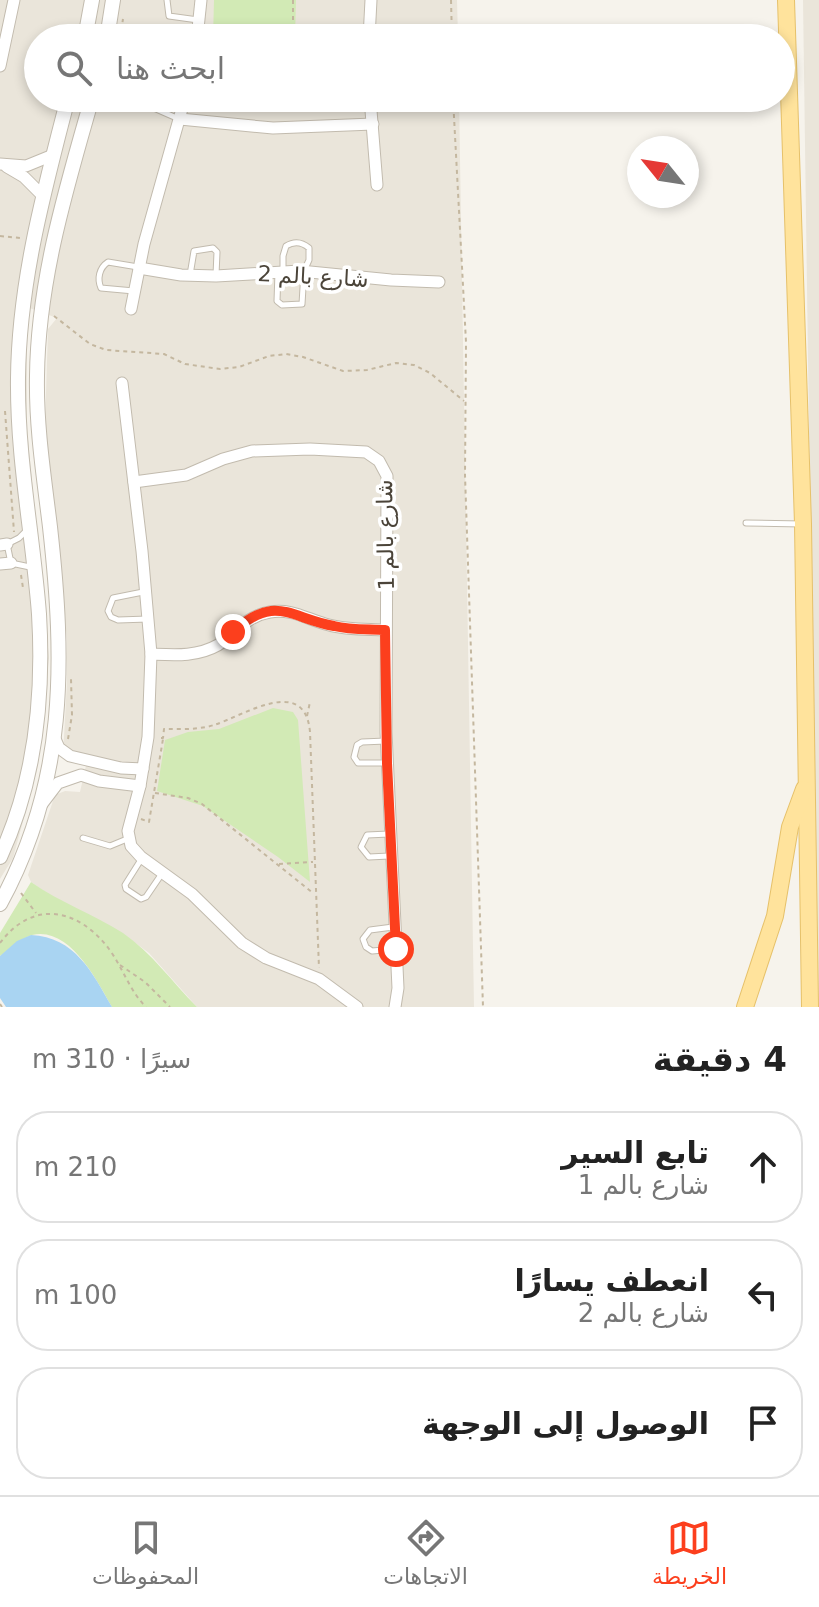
<!DOCTYPE html>
<html lang="ar">
<head>
<meta charset="utf-8">
<style>
	body { margin:0; font-family:"DejaVu Sans","Noto Sans Arabic",sans-serif; background:#f2f2f2; color:#222; direction:rtl }
	.compass { position:absolute; left:627px; top:136px; width:72px; height:72px; border-radius:50%; background:#fff; box-shadow:0 4px 12px #0003; rotate:300deg }
	.stop { position:absolute; width:24px; height:24px; margin:-18px; border:6px solid #fc3f1d; border-radius:50%; background:#fff }
	.stop.end { background:#fc3f1d; border-color:#fff; box-shadow:0 2px 8px #0008 }
	.list { margin:0; padding:0; list-style:none }
	h2 { display:flex; justify-content:space-between; align-items:center; height:104px; margin:0; padding:0 32px; font-size:34px }
	h2 small { font-size:26px; font-weight:400; color:#767676 }
	.list li { display:grid; grid-template-columns:52px 1fr auto; gap:24px; align-items:center; box-sizing:border-box; height:112px; margin:0 16px 16px; padding:0 16px; border:2px solid #e0e0e0; border-radius:32px }
	.list b { display:block; font-size:30px; white-space:nowrap }
	.list p { margin:0; font-size:26px; white-space:nowrap; color:#767676 }
	.list em { font-size:26px; font-style:normal; color:#767676 }
	.icon { flex:none; width:44px; height:44px; fill:none; stroke:currentColor; stroke-width:2; stroke-linecap:round; stroke-linejoin:round }
	.map { position:relative; flex:none; width:819px; height:1007px; overflow:hidden; direction:ltr }
	.search { position:absolute; background:#fff; box-shadow:0 4px 12px #0003; left:24px; right:24px; top:24px; height:88px; display:flex; align-items:center; gap:20px; box-sizing:border-box; padding:0 28px; border-radius:44px; color:#767676; font-size:30px }
	.sheet { height:488px; background:#fff }
	nav { display:flex; justify-content:space-around; align-items:center; box-sizing:border-box; height:112px; border-top:2px solid #e0e0e0; background:#fff; font-size:22px; color:#767676 }
	nav a { display:grid; justify-items:center; gap:4px }
	nav .on { color:#fc3f1d }
	.map>svg:first-child { display:block }
	.residential { fill:#eae5da }
	.green { fill:#d2eab5 }
	.water { fill:#a9d4f2 }
	.lines { fill:none; stroke-linecap:round; stroke-linejoin:round }
	.service-casing { stroke:#c2bbae; stroke-width:7 }
	.minor-casing { stroke:#c2bbae; stroke-width:13 }
	.tertiary-casing { stroke:#c2bbae; stroke-width:16 }
	.primary-casing { stroke:#e6c16a; stroke-width:18 }
	.path { stroke:#c4b79f; stroke-width:2; stroke-dasharray:4 4; stroke-linecap:butt }
	.service { stroke:#fff; stroke-width:5 }
	.minor { stroke:#fff; stroke-width:11 }
	.tertiary { stroke:#fff; stroke-width:14 }
	.primary { stroke:#ffe39c; stroke-width:16 }
	.route { stroke:#fc3f1d; stroke-width:10 }
	.labels { text-anchor:middle; stroke-width:7; stroke-linejoin:round; paint-order:stroke }
	.street-label { font-size:22px; fill:#4b4439; stroke:#fff }
</style>
</head>
<body>
<div class="map">
<svg width="819" height="1007" viewBox="0 0 819 1007">
	<rect width="100%" height="100%" fill="#f6f3ec"/>
	<!-- residential -->
	<g class="residential">
		<path d="M0,0H457L458,38H38V98H459L474,1007H197L149,953L122,933L59,901L31,882L28,875L55,795L65,791L80,792L87,761L63,755L67,682V640L45,425L48,329L57,318L27,307V429L49,658L37,770L13,858L0,879Z"/>
		<path d="M803,0H819V1007H817Z"/>
	</g>
	<!-- green -->
	<g class="green">
		<path d="M214,0H296L295,38H213Z"/>
		<path d="M273,708L293,712L298,720L310,882L278,857L203,806L157,791L165,740L188,732L219,729Z"/>
		<path d="M31,882C61,903 93,914 123,933C152,953 172,982 197,1007H112C97,981 70,926 32,935C22,938 9,950 0,956V933Z"/>
	</g>
	<!-- water -->
	<path class="water" d="M31,935C75,937 92,972 112,1007H6L0,998V956L17,941Z"/>
	<g class="lines">
		<!-- service casing -->
		<g class="service-casing">
			<g id="service">
				<path d="M167,0L169,16L198,20"/>
				<path d="M152,98L151,104L156,109L179,119"/>
				<path d="M278,272L277,301L282,305L302,304L304,271L309,260V248C302,242 294,241 286,246L283,256V271"/>
				<path d="M190,275L194,251L213,248L217,252L216,275"/>
				<path d="M134,291L101,288C97,279 99,268 108,262L138,267"/>
				<path d="M746,523L802,524"/>
				<path d="M28,529L19,538L7,544L11,563L30,567"/>
				<path d="M143,592L113,598L108,611L111,617L118,620L148,619"/>
				<path d="M386,763H358L354,757L357,745L362,742L386,741"/>
				<path d="M389,834L367,835L361,847L369,857L389,856"/>
				<path d="M83,838L110,846L127,839"/>
				<path d="M142,858L125,885L126,889L141,899L146,897L163,872"/>
				<path d="M393,927L370,930L363,939L366,947L372,951L395,949"/>
			</g>
		</g>
		<!-- minor casing -->
		<g class="minor-casing">
			<g id="minor">
				<path d="M197,38L201,0"/>
				<path d="M369,38L371,0"/>
				<path d="M0,66L14,0"/>
				<path d="M370,98L377,185"/>
				<path d="M180,119L273,128L373,124"/>
				<path d="M0,164L26,166L53,155"/>
				<path d="M7,167L24,177L43,196"/>
				<path d="M139,268L181,275L216,276L300,271L391,280L439,282"/>
				<path d="M131,309L144,244L185,98"/>
				<path d="M122,383L142,551L151,654L148,737L140,786L128,831L131,846L141,857L192,894L242,943L266,958L319,979L357,1007"/>
				<path d="M134,482L186,475L223,459L252,451L310,449L366,452L379,461L387,476V484L386,732L398,988L395,1007"/>
				<path d="M0,545L7,544"/>
				<path d="M0,564L11,563"/>
				<path d="M151,654C174,655 197,657 218,645C236,633 246,616 270,612C292,608 308,620 329,625C347,630 367,629 385,630"/>
				<path d="M55,739L59,748L70,756L121,768L143,769"/>
				<path d="M42,804L58,783L81,775L99,781L140,786"/>
			</g>
		</g>
		<!-- tertiary casing -->
		<g class="tertiary-casing">
			<g id="tertiary">
				<path d="M85,38L92,0"/>
				<path d="M107,38L113,0"/>
				<path d="M0,857C35,782 44,696 39,614C33,535 17,458 18,378C19,282 44,191 68,98"/>
				<path d="M0,904C67,781 65,662 50,527C44,477 36,427 37,376C38,281 66,189 92,98"/>
			</g>
		</g>
		<!-- primary casing -->
		<g class="primary-casing">
			<g id="primary">
				<path d="M786,0L803,524L810,1007"/>
				<path d="M745,1007L775,916L790,827L804,789"/>
			</g>
		</g>
		<!-- path -->
		<g class="path">
			<path d="M293,0V38"/>
			<path d="M451,0L452,38"/>
			<path d="M120,38L123,19"/>
			<path d="M453,98L466,342L465,475L483,1007"/>
			<path d="M0,236L20,238"/>
			<path d="M54,316L90,344L106,350L164,354L185,364L220,369L239,367L269,356L286,354L303,357L343,371L367,370L396,363L414,365L430,373L464,401"/>
			<path d="M5,411L14,532"/>
			<path d="M21,575L23,588"/>
			<path d="M307,716L310,702"/>
			<path d="M161,738H163L164,729C180,729 198,730 214,725C243,716 305,674 310,732L319,968"/>
			<path d="M68,739L72,715L71,679"/>
			<path d="M155,793L188,798L202,804L313,893"/>
			<path d="M141,819L149,822L163,739"/>
			<path d="M279,864L313,862"/>
			<path d="M21,893L36,913"/>
			<path d="M0,943C33,899 78,908 109,949C123,968 129,990 146,1007"/>
			<path d="M120,965L145,982L170,1007"/>
			<path d="M0,1004L2,1007"/>
		</g>
		<!-- service -->
		<use href="#service" class="service"/>
		<!-- minor -->
		<use href="#minor" class="minor"/>
		<!-- tertiary -->
		<use href="#tertiary" class="tertiary"/>
		<!-- primary -->
		<use href="#primary" class="primary"/>
	</g>
	<g class="lines">
		<!-- route -->
		<path class="route" d="M233,632C275,593 290,618 334,626C350,630 368,629 385,630L387,763L396,949"/>
	</g>
	<g class="labels">
		<!-- street labels -->
		<g class="street-label">
			<text transform="translate(313 276) rotate(3)" y="8">شارع بالم 2</text>
			<text transform="translate(385 535) rotate(-91)" y="8">شارع بالم 1</text>
		</g>
	</g>
</svg>
<svg class="compass" viewBox="-18 -18 36 36"><path d="M0-13l5 13h-10z" fill="#e53935"/><path d="M0 13l5-13h-10z" fill="#767676"/></svg>
<div class="stop" style="left:396px;top:949px"></div>
<div class="stop end" style="left:233px;top:632px"></div>
<div class="search"><svg class="icon" aria-label="search" viewBox="0 0 24 24"><circle cx="10" cy="10" r="6"/><path d="M15 15l6 6"/></svg>ابحث هنا</div>
</div>
<section class="sheet">
<h2>4 دقيقة<small>سيرًا · 310 m</small></h2>
<ul class="list">
<li><svg class="icon" aria-label="ahead" viewBox="0 0 24 24"><path d="M12 20V5M6 11l6-6 6 6"/></svg><div><b>تابع السير</b><p>شارع بالم 1</p></div><em>210 m</em></li>
<li><svg class="icon" aria-label="left" viewBox="0 0 24 24"><path d="M17 20v-9H6M10 6l-5 5 5 5"/></svg><div><b>انعطف يسارًا</b><p>شارع بالم 2</p></div><em>100 m</em></li>
<li><svg class="icon" aria-label="arrive" viewBox="0 0 24 24"><path d="M6 21V4h12l-3 4 3 4H6"/></svg><div><b>الوصول إلى الوجهة</b></div></li>
</ul>
</section>
<nav>
<a class="on"><svg class="icon" aria-label="map" viewBox="0 0 24 24"><path d="M3 6l6-2 6 2 6-2v14l-6 2-6-2-6 2zM9 4v14M15 6v14"/></svg>الخريطة</a>
<a><svg class="icon" aria-label="directions" viewBox="0 0 24 24"><path d="M12 3l9 9-9 9-9-9zM9 14v-3h6M13 9l2 2-2 2"/></svg>الاتجاهات</a>
<a><svg class="icon" aria-label="saved" viewBox="0 0 24 24"><path d="M7 4h10v16l-5-4-5 4z"/></svg>المحفوظات</a>
</nav>
</body>
</html>
